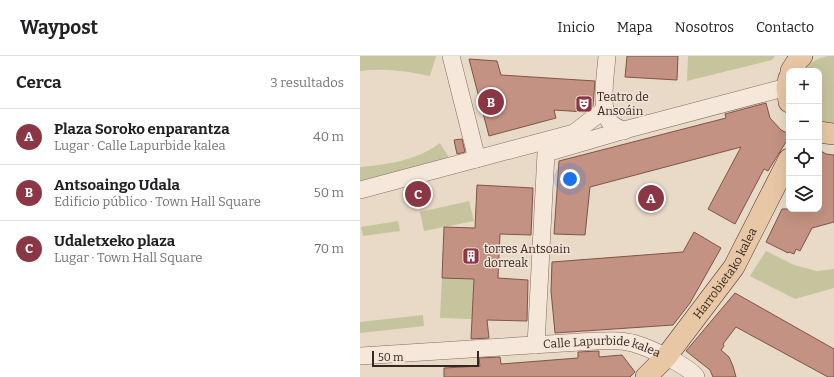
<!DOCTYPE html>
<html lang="es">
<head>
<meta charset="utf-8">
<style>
	body { margin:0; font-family:Bitter,serif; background:#f2f2f2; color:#202124 }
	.controls { position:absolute; right:12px; top:12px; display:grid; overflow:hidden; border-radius:8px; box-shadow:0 4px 16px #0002 }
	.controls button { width:36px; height:36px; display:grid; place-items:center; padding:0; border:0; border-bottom:1px solid #e0e0e0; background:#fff; color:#202124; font:20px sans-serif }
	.scale { position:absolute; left:12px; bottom:10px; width:107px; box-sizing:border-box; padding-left:4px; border:2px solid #352721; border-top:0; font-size:11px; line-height:14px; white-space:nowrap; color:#352721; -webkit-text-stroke:3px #f2e5d7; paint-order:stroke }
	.you { position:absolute; left:210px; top:123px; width:14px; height:14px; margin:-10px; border:3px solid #fff; border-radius:50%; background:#1a73e8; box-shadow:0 0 0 6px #1a73e833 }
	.badge { display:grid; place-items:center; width:26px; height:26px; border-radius:50%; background:#8b3645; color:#fff; font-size:13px; font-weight:700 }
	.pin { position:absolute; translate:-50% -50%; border:2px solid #fff; box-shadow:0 1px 4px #0006 }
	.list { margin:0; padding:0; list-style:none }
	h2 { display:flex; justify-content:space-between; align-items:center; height:52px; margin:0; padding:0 16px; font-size:17px }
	h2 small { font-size:13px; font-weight:400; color:#757577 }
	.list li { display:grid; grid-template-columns:26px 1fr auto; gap:12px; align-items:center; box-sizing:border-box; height:56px; padding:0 16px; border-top:1px solid #e0e0e0 }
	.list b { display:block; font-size:15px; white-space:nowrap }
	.list p { margin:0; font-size:13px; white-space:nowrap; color:#757577 }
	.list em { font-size:13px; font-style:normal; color:#757577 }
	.icon { flex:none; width:22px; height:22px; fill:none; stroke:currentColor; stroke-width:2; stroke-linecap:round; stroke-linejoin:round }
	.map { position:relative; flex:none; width:474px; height:321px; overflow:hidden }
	header { display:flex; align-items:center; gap:24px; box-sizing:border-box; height:56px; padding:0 20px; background:#fff; border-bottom:1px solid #e0e0e0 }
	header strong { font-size:19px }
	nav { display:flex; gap:22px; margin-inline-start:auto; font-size:14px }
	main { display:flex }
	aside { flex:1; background:#fff }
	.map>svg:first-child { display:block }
	.green { fill:#c6c49d }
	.building { fill:#c39282; stroke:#7f5448 }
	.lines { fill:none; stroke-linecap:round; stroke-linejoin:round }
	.minor-casing { stroke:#836c5f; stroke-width:18 }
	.major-casing { stroke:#523c33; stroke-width:22 }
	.minor { stroke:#f5e8da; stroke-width:17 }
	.major { stroke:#e8c7a5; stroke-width:21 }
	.labels { text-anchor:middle; stroke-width:3; stroke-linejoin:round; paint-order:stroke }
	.poi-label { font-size:12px; fill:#352721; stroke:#f2e5d7; text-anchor:start }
	.street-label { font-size:12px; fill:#352721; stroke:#f2e5d7 }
</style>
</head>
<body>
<header>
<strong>Waypost</strong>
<nav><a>Inicio</a><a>Mapa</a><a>Nosotros</a><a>Contacto</a></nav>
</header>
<main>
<aside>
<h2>Cerca<small>3 resultados</small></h2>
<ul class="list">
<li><span class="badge">A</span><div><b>Plaza Soroko enparantza</b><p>Lugar · Calle Lapurbide kalea</p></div><em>40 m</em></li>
<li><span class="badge">B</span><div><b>Antsoaingo Udala</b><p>Edificio público · Town Hall Square</p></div><em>50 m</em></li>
<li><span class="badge">C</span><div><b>Udaletxeko plaza</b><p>Lugar · Town Hall Square</p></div><em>70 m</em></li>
</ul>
</aside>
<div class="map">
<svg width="474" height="321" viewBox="0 0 474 321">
	<rect width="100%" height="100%" fill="#e9dac8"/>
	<!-- green -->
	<g class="green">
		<path d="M0,0H76L70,20C47,15 24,12 0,15Z"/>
		<path d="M328,0H415L412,4L327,25Z"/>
		<path d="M467,0H474V67L469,68L459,65V15H443C450,6 457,3 467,0Z"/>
		<path d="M80,87L91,105L0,129V111C26,109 58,104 80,87Z"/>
		<path d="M109,145L114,165L64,175L60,156Z"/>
		<path d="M38,165L40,175L3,180L1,171Z"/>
		<path d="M406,195L434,209L457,215L474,213V232L435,243L390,220Z"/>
		<path d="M82,222L114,223L112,263L80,262Z"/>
		<path d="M63,259L64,270L0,277V266Z"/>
	</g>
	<!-- building -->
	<g class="building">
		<path d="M267,0H318L317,24L265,21Z"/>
		<path d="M109,3L137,5L141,19L235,25L233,50L225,56L194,54L196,62L129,80Z"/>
		<path d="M406,47L410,62L421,74L429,78V81L408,115L404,113L375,168L348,153L381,91L230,131L225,179L194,178L199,105L366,62L365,58Z"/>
		<path d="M102,83L105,96L97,98L94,84Z"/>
		<path d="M459,94L466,98L474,99V166L452,172L440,195L436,193L434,198L429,196L428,197L406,186L422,153H459Z"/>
		<path d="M117,129L173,132L171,179L140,178L138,222L168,224L167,265L127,264L129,282L111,283L114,223L82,222L84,171L115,172Z"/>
		<path d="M334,176L361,192L330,247L313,269L195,277L191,235L192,206L323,196Z"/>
		<path d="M375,237L474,293V321H468L376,271L363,288L364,290L361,294L369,301L373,310L376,321H353L350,314L326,295Z"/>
		<path d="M239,295V301L262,299L275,316L270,321H84V312L120,310L119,302L140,301L141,308L218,302V296Z"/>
	</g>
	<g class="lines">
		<!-- minor casing -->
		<g class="minor-casing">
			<g id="minor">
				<path d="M91,0L117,103"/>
				<path d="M247,0C246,15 239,55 250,66C253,70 259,72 264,75"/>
				<path d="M0,134L214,77L245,53"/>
				<path d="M176,289L186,97L268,73L427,31"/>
				<path id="s1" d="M0,300L236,285C246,285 257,284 267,286C282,288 328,309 336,321"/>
			</g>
		</g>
		<!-- major casing -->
		<g class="major-casing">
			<g id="major">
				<path d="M431,15L438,4L442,0"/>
				<path d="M429,22L427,31L429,46"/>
				<path d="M459,76L474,78"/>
				<path id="s2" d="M286,321L306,301L374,211L429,103"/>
			</g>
		</g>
		<!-- minor -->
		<use href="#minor" class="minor"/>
		<!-- major -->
		<use href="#major" class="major"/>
	</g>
	<!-- icons -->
	<defs>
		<g id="theatre-square" transform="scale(0.9)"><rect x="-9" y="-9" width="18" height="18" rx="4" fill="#8b3645" stroke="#f2e5d7"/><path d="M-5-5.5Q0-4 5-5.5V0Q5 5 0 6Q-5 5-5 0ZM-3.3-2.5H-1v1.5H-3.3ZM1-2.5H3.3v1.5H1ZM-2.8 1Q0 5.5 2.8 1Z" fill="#fff"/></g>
		<g id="building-square" transform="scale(0.9)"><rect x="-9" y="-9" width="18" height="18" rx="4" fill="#8b3645" stroke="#f2e5d7"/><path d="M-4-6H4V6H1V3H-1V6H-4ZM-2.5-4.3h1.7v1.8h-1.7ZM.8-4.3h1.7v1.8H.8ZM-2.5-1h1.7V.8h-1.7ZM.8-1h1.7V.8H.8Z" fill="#fff"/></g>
	</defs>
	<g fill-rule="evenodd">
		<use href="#theatre-square" x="224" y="48"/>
		<use href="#building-square" x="111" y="200"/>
	</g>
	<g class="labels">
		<!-- poi labels -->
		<g class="poi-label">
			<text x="237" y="45">Teatro de<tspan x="237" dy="14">Ansoáin</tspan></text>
			<text x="124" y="197">torres Antsoain<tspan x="124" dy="14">dorreak</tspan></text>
		</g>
		<!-- street labels -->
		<g class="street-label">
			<text dy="4" stroke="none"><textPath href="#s2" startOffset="131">Harrobietako kalea</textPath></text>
			<text dy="4" stroke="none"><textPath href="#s1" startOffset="243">Calle Lapurbide kalea</textPath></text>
		</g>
	</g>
</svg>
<div class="controls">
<button>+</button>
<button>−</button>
<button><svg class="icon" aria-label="locate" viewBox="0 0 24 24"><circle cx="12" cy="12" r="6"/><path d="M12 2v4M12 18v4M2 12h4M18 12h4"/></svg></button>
<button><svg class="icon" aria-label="layers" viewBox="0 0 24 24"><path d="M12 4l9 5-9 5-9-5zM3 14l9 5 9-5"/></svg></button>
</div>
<div class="scale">50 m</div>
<div class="you"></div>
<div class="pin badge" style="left:291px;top:142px">A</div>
<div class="pin badge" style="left:131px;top:46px">B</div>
<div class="pin badge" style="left:58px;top:138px">C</div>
</div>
</main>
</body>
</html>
